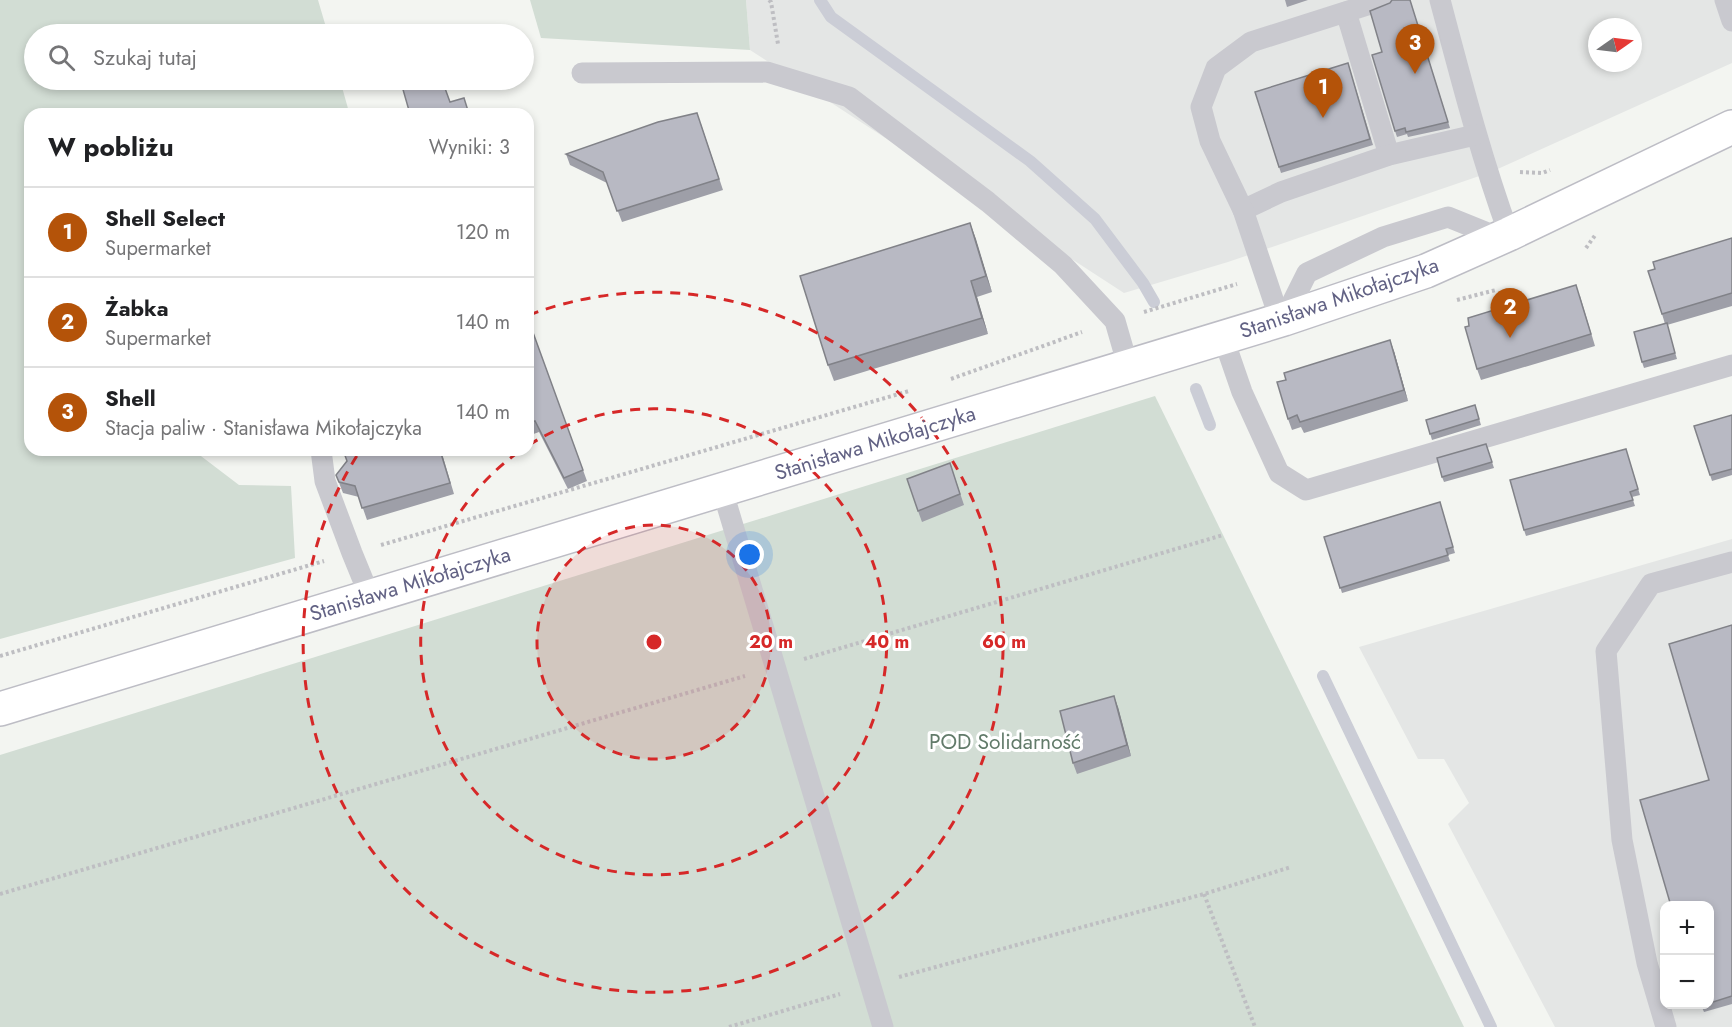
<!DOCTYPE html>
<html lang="pl">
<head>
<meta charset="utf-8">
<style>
	body { margin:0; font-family:Jost,sans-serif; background:#f2f2f2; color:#202124 }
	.controls { position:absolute; right:18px; bottom:18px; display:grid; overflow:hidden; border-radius:12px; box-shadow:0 3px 9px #0003 }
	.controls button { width:54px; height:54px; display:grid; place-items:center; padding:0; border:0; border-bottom:2px solid #e0e0e0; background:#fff; color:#202124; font:30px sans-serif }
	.compass { position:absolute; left:1588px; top:18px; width:54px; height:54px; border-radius:50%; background:#fff; box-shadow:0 3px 9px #0003; rotate:76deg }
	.you { position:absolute; left:750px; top:555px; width:21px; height:21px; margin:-15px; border:4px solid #fff; border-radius:50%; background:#1a73e8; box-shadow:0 0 0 9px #1a73e833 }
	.badge { display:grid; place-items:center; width:39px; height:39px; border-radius:50%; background:#b45309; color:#fff; font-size:20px; font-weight:700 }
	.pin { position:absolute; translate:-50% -50px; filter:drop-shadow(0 2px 3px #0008) }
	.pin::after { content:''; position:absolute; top:32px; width:21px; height:18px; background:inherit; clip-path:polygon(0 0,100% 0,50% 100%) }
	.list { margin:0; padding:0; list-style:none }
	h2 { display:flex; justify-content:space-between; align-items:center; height:78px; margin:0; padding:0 24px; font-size:26px }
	h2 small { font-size:20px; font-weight:400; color:#757577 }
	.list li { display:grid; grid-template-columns:39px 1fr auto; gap:18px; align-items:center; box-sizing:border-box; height:90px; padding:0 24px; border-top:2px solid #e0e0e0 }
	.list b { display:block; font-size:22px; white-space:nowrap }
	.list p { margin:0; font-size:20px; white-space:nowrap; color:#757577 }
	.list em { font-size:20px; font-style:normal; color:#757577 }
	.icon { flex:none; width:33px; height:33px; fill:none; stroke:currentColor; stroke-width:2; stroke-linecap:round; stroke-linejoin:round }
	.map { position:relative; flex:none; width:1732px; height:1027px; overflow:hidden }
	.search { position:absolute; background:#fff; box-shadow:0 3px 9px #0003; left:24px; top:24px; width:510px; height:66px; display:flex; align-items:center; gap:15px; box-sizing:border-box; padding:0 21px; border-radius:33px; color:#757577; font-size:22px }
	.panel { position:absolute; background:#fff; box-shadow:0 3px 9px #0003; left:24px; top:108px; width:510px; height:348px; border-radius:18px }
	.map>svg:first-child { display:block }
	.built { fill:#e4e6e5; fill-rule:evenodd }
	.green { fill:#d2ddd4 }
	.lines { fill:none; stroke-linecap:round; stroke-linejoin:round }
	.stream { stroke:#cbcdd6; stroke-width:12 }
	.secondary-casing { stroke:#bdbdc5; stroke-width:36 }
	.path { stroke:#bebec2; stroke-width:4; stroke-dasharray:3 3; stroke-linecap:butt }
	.lane { stroke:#c9c9cf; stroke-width:21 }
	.secondary { stroke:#fff; stroke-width:33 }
	.wall { fill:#9e9fa8 }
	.shaded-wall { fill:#818288 }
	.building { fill:#b8b9c3; stroke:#818288; stroke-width:1.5 }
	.ring { fill:none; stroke:#d62828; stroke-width:3; stroke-dasharray:10 8 }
	.labels { text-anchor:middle; stroke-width:6; stroke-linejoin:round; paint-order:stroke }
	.street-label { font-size:21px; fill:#626284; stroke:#fff }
	.park-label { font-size:21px; fill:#627b6a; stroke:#fff }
	.centre { fill:#d62828; stroke:#fff; stroke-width:3 }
	.ring-label { font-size:18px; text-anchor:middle; font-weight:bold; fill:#d62828; stroke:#fff; stroke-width:6; stroke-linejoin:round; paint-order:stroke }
</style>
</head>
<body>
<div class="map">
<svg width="1732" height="1027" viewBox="0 0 1732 1027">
	<rect width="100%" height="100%" fill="#f3f5f1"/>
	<!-- built -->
	<g class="built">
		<path d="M746,0H1732V63L1491,172L1228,262L1124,293L750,50ZM1597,27H1633V63H1597Z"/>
		<path d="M1732,539V1027H1555L1448,824L1469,803L1444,759H1418L1359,647ZM1664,906H1710V1004H1664Z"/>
	</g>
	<!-- green -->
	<g class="green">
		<path d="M0,0H318L328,34H34V80H340L349,112L342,114H30V450H193L239,485L291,486L295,558L0,639Z"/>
		<path d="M530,0H746L750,50L541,38Z"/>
		<path d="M1155,396L1464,1027H0V755Z"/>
	</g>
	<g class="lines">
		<!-- stream -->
		<g class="stream">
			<path d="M820,0L831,17L1030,161L1095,219L1143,283L1154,302"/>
			<path d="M1196,389L1210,425"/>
			<path d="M1323,676L1491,1027"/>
		</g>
		<!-- secondary casing -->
		<g class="secondary-casing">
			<path id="secondary" d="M0,709L1284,319L1426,271L1509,234L1732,127"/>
		</g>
		<!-- path -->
		<g class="path">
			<path d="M769,0L771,2L778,44"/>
			<path d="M1520,172L1542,173L1550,170"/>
			<path d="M1586,248L1596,234"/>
			<path d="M1457,300L1496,290"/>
			<path d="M1144,312L1237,284"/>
			<path d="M951,379L1082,332"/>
			<path d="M381,545L909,391"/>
			<path d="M0,656L324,561"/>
			<path d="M804,659L1223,535"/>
			<path d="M0,894L745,676"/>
			<path d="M1204,894L1255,1027"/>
			<path d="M899,977L1204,894L1291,867"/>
			<path d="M729,1027L840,994"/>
		</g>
		<!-- lane -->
		<g class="lane">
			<path d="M1440,0C1461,79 1481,157 1509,234"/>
			<path d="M1725,0L1732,21"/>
			<path d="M1346,12L1389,155"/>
			<path d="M582,73L767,72L849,97L988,202L1063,265L1115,321L1128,366"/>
			<path d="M1243,210L1281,192L1389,155L1475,135"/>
			<path d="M1284,319L1307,273L1383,237L1448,217L1500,238"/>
			<path d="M1280,320L1243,210L1210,141L1201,107L1216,68L1251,42L1383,0"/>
			<path d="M1223,337L1242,392L1279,473L1306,490L1732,365"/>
			<path d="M321,450L325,481L352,553L370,597"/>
			<path d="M722,489L883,1027"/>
			<path d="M1666,1027L1647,963L1622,840L1606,651L1651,584L1732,562"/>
		</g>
		<!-- secondary -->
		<use href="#secondary" class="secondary"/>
	</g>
	<!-- wall -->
	<g class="wall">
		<path d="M1285,0H1308L1287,7Z"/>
		<path d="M1410,0L1450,128L1408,137L1407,134L1397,137L1395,131L1382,52L1390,3Z"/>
		<path d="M1348,63L1373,145L1281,173L1255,92Z"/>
		<path d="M701,124L723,190L622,222L607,183L570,165L566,154Z"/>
		<path d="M970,223L992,292L977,297L988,334L834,381L828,365Z"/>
		<path d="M1732,238V306L1667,325L1677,359L1644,368L1642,362L1665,324L1662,314L1655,269Z"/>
		<path d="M1580,296L1595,346L1481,380L1477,369Z"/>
		<path d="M531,327L587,481L568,489L539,432L528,436V328Z"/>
		<path d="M1394,351L1408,401L1304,433L1301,427L1292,430L1288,419Z"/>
		<path d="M1475,405L1481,425L1432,440L1426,420Z"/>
		<path d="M1732,415V475L1712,481L1694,426Z"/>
		<path d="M1626,449L1640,495L1632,497L1635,506L1526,536L1524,530Z"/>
		<path d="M343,450H441L454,494L367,520L359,497L343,493L336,475L347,461Z"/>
		<path d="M1488,450L1494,468L1444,482L1442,477Z"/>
		<path d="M950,463L964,505L922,522L918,511Z"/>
		<path d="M1440,502L1455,553L1448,555L1450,561L1342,593L1324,537Z"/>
		<path d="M1732,625V1004L1704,1012L1701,1005H1710L1709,780Z"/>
		<path d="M1118,707L1131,756L1077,774L1073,763Z"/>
	</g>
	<!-- shaded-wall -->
	<g class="shaded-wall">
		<path d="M970,223L976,239L992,292L986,276Z"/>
		<path d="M971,281L977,297L988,334L982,318Z"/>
		<path d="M1390,340L1394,351L1408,401L1404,390Z"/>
		<path d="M1114,696L1118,707L1131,756L1127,745Z"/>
	</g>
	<!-- building -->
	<g class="building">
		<path d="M1392,0H1410L1448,122L1406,132L1405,128L1395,131L1372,55L1382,52L1370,11L1390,3Z"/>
		<path d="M1348,63L1370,139L1279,167L1255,92Z"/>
		<path d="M419,80H442L450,102L464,98L469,114H410L402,86Z"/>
		<path d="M697,113L719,179L617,211L603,172L566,154L658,122Z"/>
		<path d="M970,223L986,276L971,281L982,318L828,365L800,276Z"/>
		<path d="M1732,238V293L1662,314L1648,271L1655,269L1653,262Z"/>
		<path d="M1576,285L1591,334L1477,369L1465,327L1469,326L1468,318Z"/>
		<path d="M1667,323L1675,353L1642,362L1634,332Z"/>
		<path d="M531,327L583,470L564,478L535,421L528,423V328Z"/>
		<path d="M1390,340L1404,390L1300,422L1297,415L1288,419L1277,382L1286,380L1284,373Z"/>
		<path d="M1475,405L1479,419L1430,434L1426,420Z"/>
		<path d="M1732,415V469L1710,475L1694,426Z"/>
		<path d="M1486,444L1492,462L1442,477L1437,458Z"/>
		<path d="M1626,449L1638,489L1630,492L1633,500L1524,530L1510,480Z"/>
		<path d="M343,450H440L450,483L362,508L355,486L339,482L336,475L347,461Z"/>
		<path d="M950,463L960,494L918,511L907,479Z"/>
		<path d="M1440,502L1453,547L1446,549L1448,555L1340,588L1324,537Z"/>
		<path d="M1732,625V996L1710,1003V906H1671L1640,800L1709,780L1669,644Z"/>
		<path d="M1114,696L1127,745L1073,763L1060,711Z"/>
	</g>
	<!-- distance rings -->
	<circle cx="654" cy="642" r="117" fill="#d62828" fill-opacity=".12"/>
	<g class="ring">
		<circle cx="654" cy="642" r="117"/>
		<path d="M529 445A233 233 0 1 1 520 451"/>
		<path d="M529 315A350 350 0 1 1 360 451"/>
	</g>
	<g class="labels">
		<!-- street labels -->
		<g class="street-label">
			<text transform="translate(1339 298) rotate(-19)" y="7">Stanisława Mikołajczyka</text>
			<text transform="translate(875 443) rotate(-17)" y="7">Stanisława Mikołajczyka</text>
			<text transform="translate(410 584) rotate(-17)" y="7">Stanisława Mikołajczyka</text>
		</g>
		<!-- park labels -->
		<g class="park-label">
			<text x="1005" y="749">POD Solidarność</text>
		</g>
	</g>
	<circle cx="654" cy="642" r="9" class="centre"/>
	<g class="ring-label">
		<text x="771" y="648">20 m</text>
		<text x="887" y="648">40 m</text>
		<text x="1004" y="648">60 m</text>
	</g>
</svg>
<div class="controls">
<button>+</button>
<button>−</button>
</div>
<svg class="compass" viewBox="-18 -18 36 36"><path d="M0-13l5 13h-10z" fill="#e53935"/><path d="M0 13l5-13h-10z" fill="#757577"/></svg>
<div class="you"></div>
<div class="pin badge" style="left:1323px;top:118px">1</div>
<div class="pin badge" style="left:1510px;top:338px">2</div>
<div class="pin badge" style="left:1415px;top:74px">3</div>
<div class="search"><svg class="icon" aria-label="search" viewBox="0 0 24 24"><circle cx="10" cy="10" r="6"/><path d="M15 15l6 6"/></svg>Szukaj tutaj</div>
<section class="panel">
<h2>W pobliżu<small>Wyniki: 3</small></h2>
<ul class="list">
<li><span class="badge">1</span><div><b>Shell Select</b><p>Supermarket</p></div><em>120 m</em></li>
<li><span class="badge">2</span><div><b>Żabka</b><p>Supermarket</p></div><em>140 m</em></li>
<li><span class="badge">3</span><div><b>Shell</b><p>Stacja paliw · Stanisława Mikołajczyka</p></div><em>140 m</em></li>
</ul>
</section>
</div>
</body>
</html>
